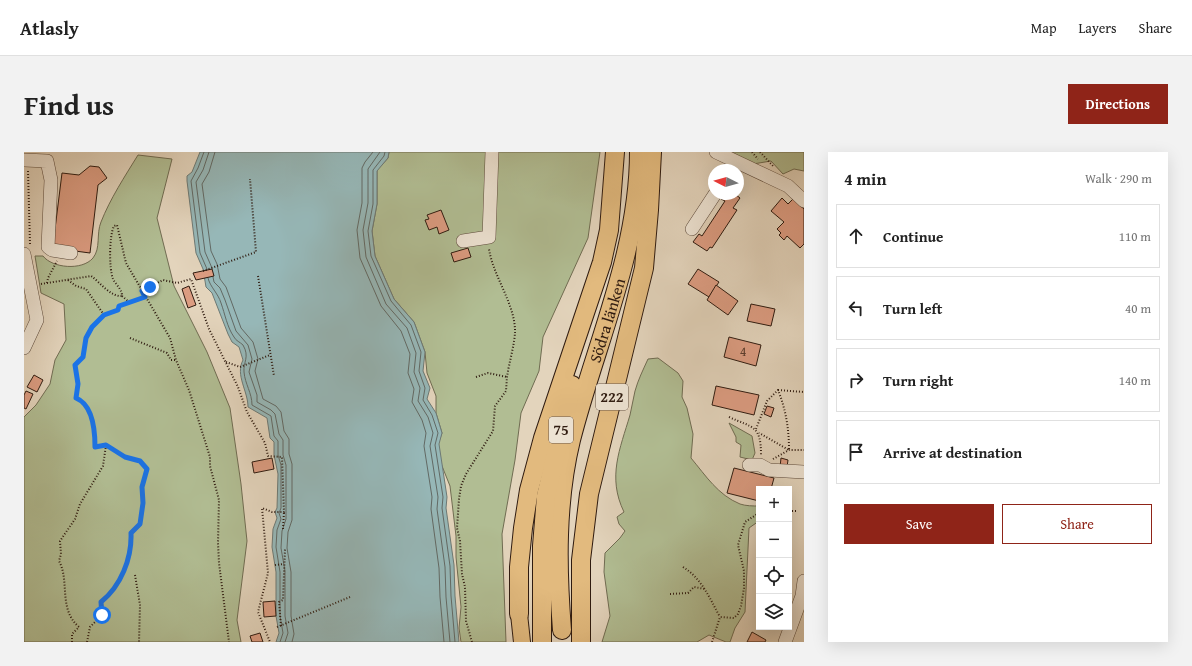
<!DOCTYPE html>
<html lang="en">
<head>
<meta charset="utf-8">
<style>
	body { margin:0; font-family:"Gentium Book Plus",serif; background:#f2f2f2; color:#222 }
	.controls { position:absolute; right:12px; bottom:12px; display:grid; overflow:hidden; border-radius:0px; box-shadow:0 4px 16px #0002 }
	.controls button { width:36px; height:36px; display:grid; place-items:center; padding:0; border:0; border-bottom:1px solid #e0e0e0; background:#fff; color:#222; font:20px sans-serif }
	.compass { position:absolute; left:684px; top:12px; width:36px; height:36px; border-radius:50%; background:#fff; box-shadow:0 4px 16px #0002; rotate:276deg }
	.stop { position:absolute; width:12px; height:12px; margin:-9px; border:3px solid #1a73e8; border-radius:50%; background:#fff }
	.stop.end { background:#1a73e8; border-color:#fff; box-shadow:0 1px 4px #0008 }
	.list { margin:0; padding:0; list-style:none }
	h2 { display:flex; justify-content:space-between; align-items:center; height:52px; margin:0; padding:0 16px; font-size:17px }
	h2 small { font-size:13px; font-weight:400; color:#767676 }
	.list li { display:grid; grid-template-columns:26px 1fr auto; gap:12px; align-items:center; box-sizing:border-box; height:64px; margin:0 8px 8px; padding:0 8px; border:1px solid #e0e0e0; border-radius:0px }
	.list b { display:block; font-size:15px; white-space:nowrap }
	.list em { font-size:13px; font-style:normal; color:#767676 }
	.actions { display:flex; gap:8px; padding:12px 16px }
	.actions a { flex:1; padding:9px 0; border:1px solid #8f2418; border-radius:0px; text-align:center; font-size:14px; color:#8f2418 }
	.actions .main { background:#8f2418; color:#fff }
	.icon { flex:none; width:22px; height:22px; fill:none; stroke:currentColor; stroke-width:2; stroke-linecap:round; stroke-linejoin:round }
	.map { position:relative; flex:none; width:780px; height:490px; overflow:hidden; border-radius:0px }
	header { display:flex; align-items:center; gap:24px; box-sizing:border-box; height:56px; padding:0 20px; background:#fff; border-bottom:1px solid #e0e0e0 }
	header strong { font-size:19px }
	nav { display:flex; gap:22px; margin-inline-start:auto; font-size:14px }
	.intro { display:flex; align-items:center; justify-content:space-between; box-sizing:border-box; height:96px; padding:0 24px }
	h1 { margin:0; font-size:28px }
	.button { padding:10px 18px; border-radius:0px; background:#8f2418; color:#fff; font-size:14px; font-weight:700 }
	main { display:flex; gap:24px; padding:0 24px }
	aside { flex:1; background:#fff; border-radius:0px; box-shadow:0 4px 16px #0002 }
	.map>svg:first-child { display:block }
	.green { fill:#b1bd93; stroke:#706c52 }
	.water { fill:#96b7b7; stroke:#6d7974 }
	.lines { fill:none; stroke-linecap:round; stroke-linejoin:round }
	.shore { stroke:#626964; stroke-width:1 }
	.building { fill:#dc9c81; stroke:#2f1b10 }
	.minor-casing { stroke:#5c493b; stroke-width:14 }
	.major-casing { stroke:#2f1b10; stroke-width:18 }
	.highway-casing { stroke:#2f1b10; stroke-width:20 }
	.path { stroke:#2f1b10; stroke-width:2; stroke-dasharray:1 2; stroke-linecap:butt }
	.minor { stroke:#ede3d3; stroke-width:13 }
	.major { stroke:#e2ba7e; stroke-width:16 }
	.highway { stroke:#e2ba7e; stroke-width:18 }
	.route { stroke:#1a73e8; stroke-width:5 }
	.labels { text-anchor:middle; stroke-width:4; stroke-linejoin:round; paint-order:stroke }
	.number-label { font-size:14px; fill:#5a3b2c }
	.shield { fill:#ede3d3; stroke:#68574a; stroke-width:1 }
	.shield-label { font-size:15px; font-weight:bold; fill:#2f1b10 }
	.street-label { font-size:16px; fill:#2f1b10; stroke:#ede3d3 }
</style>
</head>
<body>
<header>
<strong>Atlasly</strong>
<nav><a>Map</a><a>Layers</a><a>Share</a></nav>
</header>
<div class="intro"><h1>Find us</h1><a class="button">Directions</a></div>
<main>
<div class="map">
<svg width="780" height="490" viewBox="0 0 780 490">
	<rect width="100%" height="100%" fill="#e3d4bc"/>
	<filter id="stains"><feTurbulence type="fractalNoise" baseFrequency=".005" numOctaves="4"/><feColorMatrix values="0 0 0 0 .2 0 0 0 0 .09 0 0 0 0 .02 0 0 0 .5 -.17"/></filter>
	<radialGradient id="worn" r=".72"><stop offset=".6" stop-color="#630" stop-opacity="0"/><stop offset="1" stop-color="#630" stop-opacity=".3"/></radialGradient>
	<!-- green -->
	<g class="green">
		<path d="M365,0H576L564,86L519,185L515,219L497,261L491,308L478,382L482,490H437L435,476L437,455L432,405V384L426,334L416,309L414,292L418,281L412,261V244L403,221L401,200L390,170L370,147L351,104L348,79L353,52V18L364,6Z"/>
		<path d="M698,0H780V19L770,17L759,22L747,9L723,13Z"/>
		<path d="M114,3L148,7L133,66L150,134L183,200L206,256L217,332L223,389L213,468L217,490H0V265L12,253L26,232L31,208L42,188L40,152L17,141L11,104H19C28,116 58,119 69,106C77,96 72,82 77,70C86,47 101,24 114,3Z"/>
		<path d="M634,206L654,221L659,229L658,245L663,256L669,282L667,306C682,324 694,343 716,352C722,354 729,354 735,354V369L725,376L721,460L711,476L706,490H702L685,483L673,490H578L586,464L580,420L581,401L596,386L601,379L595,372L593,365L600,360C583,325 596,297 606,263C608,255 609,247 611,239C614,228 619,218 624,207Z"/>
		<path d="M705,271L728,284L731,301L728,308L716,305L717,293L712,290V285Z"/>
	</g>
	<!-- water -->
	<path class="water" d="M176,0H365L364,6L353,19V52L348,79L351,104L370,147L390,170L401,200L399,219L406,236L403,247L412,261L418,281L415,292L423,345L422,356L430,413L431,444L435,490H252L255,481L252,464V420L248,395L249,377L253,366L251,360L253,356L254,322L250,303V290L246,286L243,266L224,255C224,239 211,223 219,208L215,195L208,190L204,182L188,141L182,135L179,117L172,101L163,29V24L168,20Z"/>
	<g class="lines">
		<!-- shore -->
		<g class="shore">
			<path d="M180,0L174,16L167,29L176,101L183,117"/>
			<path d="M185,0L179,18L172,30L181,100L188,116"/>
			<path d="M191,0L185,20L178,32L187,99L193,112L196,127L202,135L217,176L229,190L234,207L231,219L239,247L252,254L257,260L260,279L265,287V302L268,312V368L264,380L263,396L267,420V464L270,482L268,490"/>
			<path d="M349,0L341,10L338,16V51L333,78L336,106L357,154L377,179L386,202L384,221L390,237L388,250L398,268L402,281L400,294L408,345L407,357L415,416L416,445L420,490"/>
			<path d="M356,0L344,17V51L339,78L342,105L362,152L383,176L392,201L390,220L396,236L394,249L404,265L409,281L406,294L414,345L413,357L421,415L422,445L426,490"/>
			<path d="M361,0L360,4L349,18V52L344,79L347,104L367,149L387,173L397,200L395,219L401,236L399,248L408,263L414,281L411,293L419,345L418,356L426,414L427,444L431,490"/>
			<path d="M189,125L190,130L196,136L201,148L212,179L224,193L228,207L225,220L233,243V250L247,258L251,262L255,282L259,288V303L262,313V367L258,379L257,396L261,419V464L264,481L261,490"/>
			<path d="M184,126C186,135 194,141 197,151C201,162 203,175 210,185C212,189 216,190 219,193C226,205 219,210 220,220C221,232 228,241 228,253L247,264L250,284L254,289V303L257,313V356L255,361L257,367L253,378L252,395L256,420V464L259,481L256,490"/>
		</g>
	</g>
	<!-- building -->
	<g class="building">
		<path d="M66,14L75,15L83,26L74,33L66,101L51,99V96L29,93L38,21L55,23Z"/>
		<path d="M701,42H711L716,46L709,56L713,58L688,96L686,95L683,99L669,90L675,82L678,84L701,49L697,47Z"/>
		<path d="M758,46L764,52L769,47L780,57V92L776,96L763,84L760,88L755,83L757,81L753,77L760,70L747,59Z"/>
		<path d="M417,58L425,78L415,82L413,75L405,78L401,68L405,67L403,63Z"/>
		<path d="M444,96L447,105L430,110L427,101Z"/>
		<path d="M188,117L190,124L172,128L169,121Z"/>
		<path d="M674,117L695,130L685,145L664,132Z"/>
		<path d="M692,133L714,149L704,163L683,148Z"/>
		<path d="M165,134L172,153L164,156L158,137Z"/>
		<path d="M727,152L751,157L747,174L723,169Z"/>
		<path d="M705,185L737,193L732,214L700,205Z"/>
		<path d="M10,223L19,228L13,240L3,235Z"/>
		<path d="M692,234L735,243L730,263L688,253Z"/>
		<path d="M2,239L9,242L2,257L0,256V243Z"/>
		<path d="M743,254L750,256L747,265L740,262Z"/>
		<path d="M248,306L250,317L230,321L228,310Z"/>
		<path d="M757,306L764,308L763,315H756Z"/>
		<path d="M710,316L750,326L747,337H735V349L703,341Z"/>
		<path d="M251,449L252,464L240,465L239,450Z"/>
		<path d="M728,480L742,488L741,490H723Z"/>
		<path d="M236,481L239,490H228L226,484Z"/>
	</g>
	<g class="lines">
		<!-- minor casing -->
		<g class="minor-casing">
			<g id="minor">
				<path d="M692,0L764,34L780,49"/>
				<path d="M0,8L23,9L27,28L24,95L28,98L47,101"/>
				<path d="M668,77L691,42"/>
				<path d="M439,89L465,85L468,0"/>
				<path d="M0,102L13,168L0,196"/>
				<path d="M725,313H736L745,318L780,320"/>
				<path d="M761,490L778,444L780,429"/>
			</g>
		</g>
		<!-- major casing -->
		<g class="major-casing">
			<path id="major" d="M495,462L498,490"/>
		</g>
		<!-- highway casing -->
		<g class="highway-casing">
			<g id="highway">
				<path d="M495,462V415L499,376L505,338L519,286L578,110L585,78L591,0"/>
				<path id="s1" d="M538,478C533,415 532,350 547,288C571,193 615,100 615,0"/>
				<path d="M518,490V394L522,344L548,233"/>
				<path d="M557,490V408L565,342L620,116L625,58L628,0"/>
			</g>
		</g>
		<!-- path -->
		<g class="path">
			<path d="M728,0L734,7"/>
			<path d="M736,0L749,14"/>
			<path d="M4,19L6,92"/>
			<path d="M179,119L232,100L226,27"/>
			<path d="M234,124L250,224"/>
			<path d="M44,128L52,134L62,137L80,163"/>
			<path d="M23,131L24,126L33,109"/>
			<path d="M17,132L67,124C76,130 86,145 98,144C98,137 92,133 89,127C85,117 85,84 90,74L93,73L102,111L146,186L152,208L165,238L186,305V314L195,348L194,391L195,411L205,490"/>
			<path d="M118,139L139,128L153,131L167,127L185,177L214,235L223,260L241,291L244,304L258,305L260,360H248L238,356L244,421L234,460L246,490"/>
			<path d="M98,144L105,150"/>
			<path d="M106,186L143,201L147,208H152"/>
			<path d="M202,210L216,215L246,203"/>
			<path d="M452,225L464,221L483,225"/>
			<path d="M754,238L780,240"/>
			<path d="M705,265C729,276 737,273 737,303"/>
			<path d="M732,277L743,249L754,238C762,258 765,277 765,298L735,281"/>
			<path d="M749,307L765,298H780"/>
			<path d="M765,359H774"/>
			<path d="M259,377L260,360"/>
			<path d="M251,413L260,412"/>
			<path d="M659,415C678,427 685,445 696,465"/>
			<path d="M111,423L116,453L115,490"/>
			<path d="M646,442L664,441L670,435L681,437"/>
			<path d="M257,474L255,450L259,448L261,397"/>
			<path d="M253,475L326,445"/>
			<path d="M48,490V482L55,475C34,457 46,429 35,409L37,402L36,389L51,367L56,352L79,314L82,293"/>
			<path d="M63,490L66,475L78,463L77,450C97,434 108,406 107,381L116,372L119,351L118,335L123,317L116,309L101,305L82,293L71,295C71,279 69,253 52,246L54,232L51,213L59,205L62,186L68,175L80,163L94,157L95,154L121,145"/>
			<path d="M448,490L442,469L441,435L438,422L436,389L433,376L435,347L437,334L442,322L469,279L471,254L482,239L483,225C485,211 491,191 491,179C491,152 469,124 465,97"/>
			<path d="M688,490L696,465L710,466L714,462L717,454L720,436V419L714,393L721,370L735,361"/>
		</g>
		<!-- minor -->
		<use href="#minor" class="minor"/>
		<!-- major -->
		<use href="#major" class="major"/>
		<!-- highway -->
		<use href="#highway" class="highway"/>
	</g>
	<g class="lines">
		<!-- route -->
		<path class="route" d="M78,463L77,450C97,434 108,406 107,381L116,372L119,351L118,335L123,317L116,309L101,305L82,293L71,295C71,279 69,253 52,246L54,232L51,213L59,205L62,186L68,175L80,163L94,158L95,154L121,145L118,139L126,135"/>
	</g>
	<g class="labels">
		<!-- number labels -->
		<g class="number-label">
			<text x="719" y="204">4</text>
		</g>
		<!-- shield labels -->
		<g class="shield">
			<rect x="572" y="232" width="32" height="26" rx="3"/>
			<rect x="525" y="265" width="24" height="26" rx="3"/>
		</g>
		<g class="shield-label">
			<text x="588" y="250">222</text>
			<text x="537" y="283">75</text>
		</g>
		<!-- street labels -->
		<g class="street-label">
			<text dy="6" stroke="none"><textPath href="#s1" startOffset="316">Södra länken</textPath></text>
		</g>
	</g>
	<rect width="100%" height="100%" filter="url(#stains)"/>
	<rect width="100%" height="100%" fill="url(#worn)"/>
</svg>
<div class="controls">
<button>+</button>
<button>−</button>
<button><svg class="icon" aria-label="locate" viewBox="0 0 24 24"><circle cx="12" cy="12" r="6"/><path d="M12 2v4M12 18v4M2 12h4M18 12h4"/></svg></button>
<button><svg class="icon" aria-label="layers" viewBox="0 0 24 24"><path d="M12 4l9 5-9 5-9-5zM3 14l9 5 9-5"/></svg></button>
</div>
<svg class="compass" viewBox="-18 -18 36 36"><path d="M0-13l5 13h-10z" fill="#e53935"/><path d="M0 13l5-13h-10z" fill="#767676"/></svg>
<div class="stop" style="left:78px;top:463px"></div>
<div class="stop end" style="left:126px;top:135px"></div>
</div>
<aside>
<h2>4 min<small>Walk · 290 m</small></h2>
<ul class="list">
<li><svg class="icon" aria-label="ahead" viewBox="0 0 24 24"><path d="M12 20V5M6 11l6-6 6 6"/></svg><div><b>Continue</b></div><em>110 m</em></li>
<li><svg class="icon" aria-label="left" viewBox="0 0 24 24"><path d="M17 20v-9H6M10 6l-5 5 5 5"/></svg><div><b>Turn left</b></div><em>40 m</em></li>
<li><svg class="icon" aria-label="right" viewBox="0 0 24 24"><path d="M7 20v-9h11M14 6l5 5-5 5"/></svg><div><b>Turn right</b></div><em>140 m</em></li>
<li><svg class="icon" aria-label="arrive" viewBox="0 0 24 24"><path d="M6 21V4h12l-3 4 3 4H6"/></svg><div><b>Arrive at destination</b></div></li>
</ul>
<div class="actions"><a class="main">Save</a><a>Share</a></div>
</aside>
</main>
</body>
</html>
